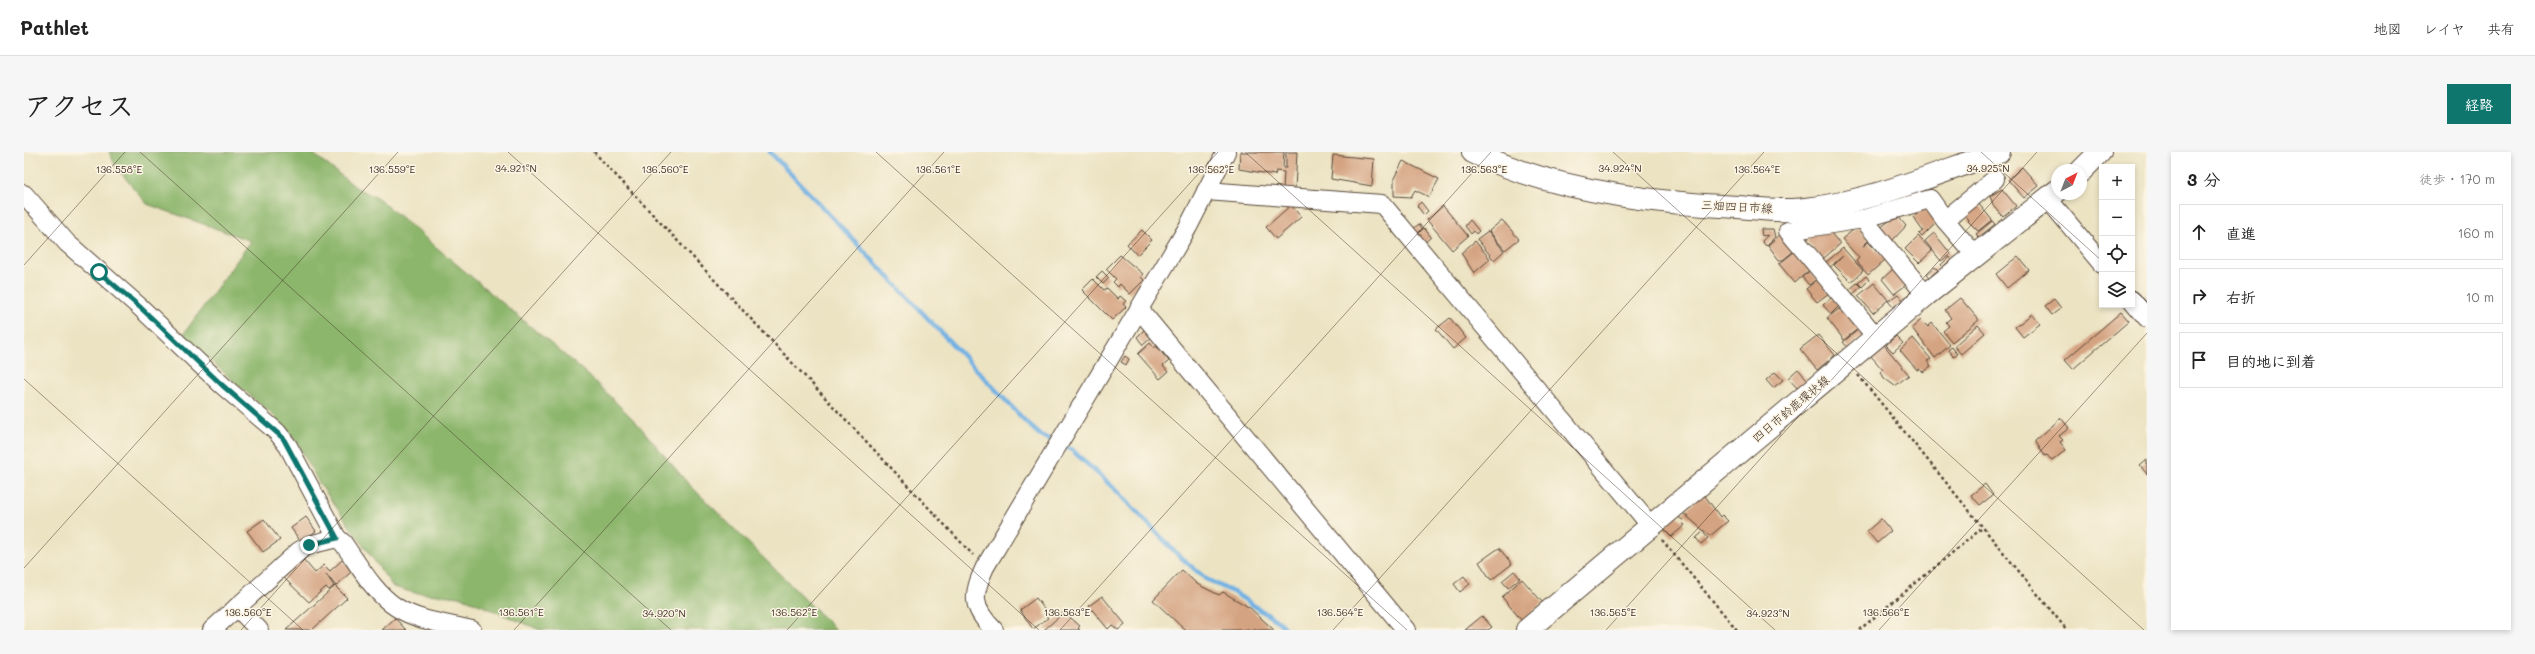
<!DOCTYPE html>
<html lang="ja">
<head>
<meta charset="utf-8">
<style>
	body { margin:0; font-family:Mali,"Klee One",sans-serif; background:#f6f6f6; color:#222 }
	.controls { position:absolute; right:12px; top:12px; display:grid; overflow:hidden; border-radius:0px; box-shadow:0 2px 6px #0003 }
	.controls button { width:36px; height:36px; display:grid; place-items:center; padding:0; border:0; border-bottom:1px solid #e0e0e0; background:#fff; color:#222; font:20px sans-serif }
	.compass { position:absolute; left:2027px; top:12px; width:36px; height:36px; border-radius:50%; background:#fff; box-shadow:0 2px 6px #0003; rotate:42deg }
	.stop { position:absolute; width:12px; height:12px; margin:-9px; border:3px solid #0f766e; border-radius:50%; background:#fff }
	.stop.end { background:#0f766e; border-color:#fff; box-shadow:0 1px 4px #0008 }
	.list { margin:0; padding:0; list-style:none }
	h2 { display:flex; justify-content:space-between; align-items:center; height:52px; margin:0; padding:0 16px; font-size:17px }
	h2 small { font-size:13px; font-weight:400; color:#767676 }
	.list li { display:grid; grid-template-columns:26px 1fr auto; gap:12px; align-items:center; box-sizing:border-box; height:56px; margin:0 8px 8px; padding:0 8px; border:1px solid #e0e0e0; border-radius:0px }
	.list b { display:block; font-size:15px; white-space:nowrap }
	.list em { font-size:13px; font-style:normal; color:#767676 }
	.icon { flex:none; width:22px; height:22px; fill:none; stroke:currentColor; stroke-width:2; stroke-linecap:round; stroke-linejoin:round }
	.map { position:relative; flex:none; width:2123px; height:478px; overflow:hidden; border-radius:0px }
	header { display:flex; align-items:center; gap:24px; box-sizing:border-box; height:56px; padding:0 20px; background:#fff; border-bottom:1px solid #e0e0e0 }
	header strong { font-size:19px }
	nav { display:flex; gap:22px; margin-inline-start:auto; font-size:14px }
	.intro { display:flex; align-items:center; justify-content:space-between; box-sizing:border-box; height:96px; padding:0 24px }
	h1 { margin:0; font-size:28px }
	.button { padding:10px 18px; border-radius:0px; background:#0f766e; color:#fff; font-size:14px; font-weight:700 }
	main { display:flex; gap:24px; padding:0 24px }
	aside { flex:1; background:#fff; border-radius:0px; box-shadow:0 2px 6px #0003 }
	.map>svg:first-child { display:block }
	.forest { fill:#8cb66c; stroke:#647045 }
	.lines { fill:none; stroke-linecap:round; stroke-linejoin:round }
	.stream { stroke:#6fb0e3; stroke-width:4.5 }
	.building { fill:#d4a381 }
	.minor-casing { stroke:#564637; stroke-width:20 }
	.major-casing { stroke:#564637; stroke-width:24 }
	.path { stroke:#564637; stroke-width:2.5; stroke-dasharray:3 3; stroke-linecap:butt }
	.minor { stroke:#fff; stroke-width:18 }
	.major { stroke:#fff; stroke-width:22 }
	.route { stroke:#0f766e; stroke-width:5 }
	.ticks { fill:none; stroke:#3b2a1e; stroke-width:1; stroke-opacity:0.45 }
	.labels { text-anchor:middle; stroke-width:3; stroke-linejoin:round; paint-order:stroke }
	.street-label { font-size:12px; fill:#3b2a1e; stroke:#fcf5e5 }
	.ticks-label { font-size:10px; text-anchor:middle; fill:#3b2a1e; stroke:#fcf5e5; stroke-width:3; stroke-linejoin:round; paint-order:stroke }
</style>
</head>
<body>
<header>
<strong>Pathlet</strong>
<nav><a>地図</a><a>レイヤ</a><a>共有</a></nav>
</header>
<div class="intro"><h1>アクセス</h1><a class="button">経路</a></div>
<main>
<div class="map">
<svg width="2123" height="478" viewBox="0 0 2123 478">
	<rect width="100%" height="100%" fill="#fcf5e5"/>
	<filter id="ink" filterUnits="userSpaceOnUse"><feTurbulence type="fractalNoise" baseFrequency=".025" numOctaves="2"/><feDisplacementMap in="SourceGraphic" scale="8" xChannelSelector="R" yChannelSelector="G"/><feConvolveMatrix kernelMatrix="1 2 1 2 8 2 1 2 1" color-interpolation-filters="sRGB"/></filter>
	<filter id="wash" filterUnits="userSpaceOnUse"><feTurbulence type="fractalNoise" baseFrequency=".012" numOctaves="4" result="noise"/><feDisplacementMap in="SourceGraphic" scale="16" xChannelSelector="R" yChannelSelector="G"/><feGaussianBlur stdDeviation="0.9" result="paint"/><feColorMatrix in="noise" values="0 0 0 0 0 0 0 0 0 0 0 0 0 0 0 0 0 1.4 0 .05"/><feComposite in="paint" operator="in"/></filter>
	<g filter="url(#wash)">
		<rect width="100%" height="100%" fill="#ece3c3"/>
		<!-- forest -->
		<path class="forest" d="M85,0H287L333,36L355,47L563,222L613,271L661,328L812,478H516L437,445L391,441L369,435L295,331L273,290L258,271L158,184L227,89L123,52L92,15Z"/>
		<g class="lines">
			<!-- stream -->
			<g class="stream">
				<path d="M746,0L1004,272L1016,283L1031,290"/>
				<path d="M1038,294L1048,298L1094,340L1153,402L1182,427L1209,440L1255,470L1262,478"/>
			</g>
		</g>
		<g id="blocks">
			<!-- building -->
			<g class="building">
				<path d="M1216,0H1260L1259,16H1262V0H1273L1271,37H1259L1260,20L1252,19L1251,23L1215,17Z"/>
				<path d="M1309,3L1350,7L1348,34L1307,27Z"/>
				<path d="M1379,9L1415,27L1405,45L1391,38L1387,45L1370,44V26Z"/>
				<path d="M1998,15L2015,34L2000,46L1984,28Z"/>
				<path d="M1978,37L1992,54L1979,65L1970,55L1966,44Z"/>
				<path d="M1397,50L1404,59L1400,63L1393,54Z"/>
				<path d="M1954,51L1968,68L1954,79L1944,69L1945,68L1940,61Z"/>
				<path d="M1267,53L1277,65L1252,87L1242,75Z"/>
				<path d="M1419,54L1444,84L1428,98L1403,68Z"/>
				<path d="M1900,55L1913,70L1898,85L1895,82L1899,79L1889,65Z"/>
				<path d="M1873,63L1882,74L1867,90L1856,76Z"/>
				<path d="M1446,68L1455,79L1452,82L1450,79L1447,82L1441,74Z"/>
				<path d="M1478,68L1495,87L1481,98L1465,79Z"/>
				<path d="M1968,69L1971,72L1955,85L1952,82Z"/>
				<path d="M1395,72L1399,77L1393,82L1389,77Z"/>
				<path d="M1834,74L1845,88L1838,95L1844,90L1862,107L1844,123L1832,109L1835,106L1818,87Z"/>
				<path d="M1400,76L1407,85L1399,92L1392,83Z"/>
				<path d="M1737,77H1749L1751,85L1742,94L1738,89L1744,83L1738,84Z"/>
				<path d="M1118,78L1128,88L1113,103L1103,92Z"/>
				<path d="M1464,79L1480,99L1470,108L1453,87Z"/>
				<path d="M1806,80L1816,92L1799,107L1783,90L1786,82Z"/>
				<path d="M1910,81L1927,102L1917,109L1901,89Z"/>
				<path d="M1757,82L1771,98L1759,108H1755L1744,93Z"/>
				<path d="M1894,84L1908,99L1895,111L1881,97Z"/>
				<path d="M1451,89L1466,107L1450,121L1437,101Z"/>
				<path d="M1819,96L1839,119L1827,130L1810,113L1819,104L1805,116L1801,111Z"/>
				<path d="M1770,100L1786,117L1771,131L1755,112Z"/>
				<path d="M1096,103L1119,122L1117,125L1120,128L1106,142L1096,132L1094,135L1089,130L1092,127L1082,117Z"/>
				<path d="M1994,104L2005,118L1983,136L1972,122Z"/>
				<path d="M1925,105L1927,108L1919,115L1917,113Z"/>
				<path d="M1911,115L1914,118L1906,125L1903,122Z"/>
				<path d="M1869,117L1882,133L1870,142L1858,127Z"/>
				<path d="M1078,119L1085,126L1079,132L1072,125Z"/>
				<path d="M1786,119L1793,127L1785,133L1778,125Z"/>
				<path d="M1842,124L1845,128L1838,135L1834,131Z"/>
				<path d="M1069,127L1080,138L1083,136L1094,147L1096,144L1102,149L1099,152L1102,155L1088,168L1058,138Z"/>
				<path d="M1794,127L1805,141L1793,150L1782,137Z"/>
				<path d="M1833,131L1837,135L1828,143L1824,139Z"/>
				<path d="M1850,131L1864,148L1849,161L1834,144Z"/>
				<path d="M1874,142L1880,149L1870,156L1864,149Z"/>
				<path d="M1808,145L1815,154L1807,162L1799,153Z"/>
				<path d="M1936,146L1955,168L1928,190L1919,179L1925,174L1922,170L1927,166L1921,158Z"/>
				<path d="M2030,147L2037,156L2028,163L2021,154Z"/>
				<path d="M1815,157L1818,160L1820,158L1835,176L1820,188L1803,166Z"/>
				<path d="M2097,160L2105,169L2049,217L2041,208Z"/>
				<path d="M2008,162L2016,172L1999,185L1991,175Z"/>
				<path d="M1426,166L1442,186L1429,197L1412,177Z"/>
				<path d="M1897,168L1904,175L1908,171L1926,193L1911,206L1888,176Z"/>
				<path d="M1954,173L1961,181L1937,202L1930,194Z"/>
				<path d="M1121,177L1128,185L1119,193L1113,185Z"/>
				<path d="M1835,177L1838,184L1825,197L1819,190Z"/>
				<path d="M1794,183L1811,203L1793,218L1776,197Z"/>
				<path d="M1872,184L1879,191L1869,200L1862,193Z"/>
				<path d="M1889,186L1907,207L1903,209L1907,214L1899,220L1895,217L1893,218L1876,198Z"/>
				<path d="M1126,191L1130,196L1132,194L1145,209L1139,214L1144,220L1136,227L1114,202Z"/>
				<path d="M1860,193L1885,223L1871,234L1860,226L1857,220L1859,218L1847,204Z"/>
				<path d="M1928,195L1933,202L1929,204L1924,198Z"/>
				<path d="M1101,204L1105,207L1102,213L1097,210Z"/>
				<path d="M1774,217L1784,228L1774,237L1764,226Z"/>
				<path d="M1751,220L1759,228L1749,236L1742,228Z"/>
				<path d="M2037,266L2045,276L2035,284L2039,288L2036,290L2042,298L2028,309L2023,303L2021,304L2011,289Z"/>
				<path d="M2123,308V322L2116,314Z"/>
				<path d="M1961,332L1969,343L1956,353L1947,343Z"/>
				<path d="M1679,341L1696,365L1698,363L1704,369L1686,384L1659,361Z"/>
				<path d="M1653,364L1660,369L1658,371L1661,373L1647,385L1639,376Z"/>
				<path d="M282,365L292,379L277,390L267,376Z"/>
				<path d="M240,367L256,388L239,400L223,379Z"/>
				<path d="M1857,367L1867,379L1853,391L1843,379Z"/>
				<path d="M1679,380L1684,386L1677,392L1672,386Z"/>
				<path d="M1475,396L1488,412L1467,428L1455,410Z"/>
				<path d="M279,407L291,421L300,413L306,419L318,408L328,419L312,434L302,422L310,434L305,438L302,435L285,450L259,425Z"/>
				<path d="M1158,418L1173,432L1195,443L1199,440L1226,456L1250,478H1161L1129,448Z"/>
				<path d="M1490,419L1496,426L1484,436L1478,429Z"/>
				<path d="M1440,424L1446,432L1436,440L1430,432Z"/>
				<path d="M1498,427L1519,451L1498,469L1478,445Z"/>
				<path d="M311,434L323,446L288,478H262Z"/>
				<path d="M1078,444L1101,472L1094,478L1088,473L1084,477L1065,454Z"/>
				<path d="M1012,446L1022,459L1020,461L1024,466L1009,477L996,458Z"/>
				<path d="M1040,460L1056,474L1054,476L1056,478H1020Z"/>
				<path d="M1458,464L1468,475L1464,478H1441Z"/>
				<path d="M371,466L382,478H358Z"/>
			</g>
		</g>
	</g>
	<g filter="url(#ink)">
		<use href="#blocks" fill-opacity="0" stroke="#564637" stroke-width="1"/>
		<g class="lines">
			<!-- minor casing -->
			<g class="minor-casing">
				<g id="minor">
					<path d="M1182,39L1358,52L1627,374"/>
					<path d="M0,42L43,91L117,156L198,233L253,280L264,294L313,386L319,391C334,412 350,441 372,455C393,469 424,472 448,478"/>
					<path d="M2024,47L2078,112"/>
					<path d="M1839,67L1902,143"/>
					<path d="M1951,103L1921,68L1971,27"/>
					<path d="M2108,148L2123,166"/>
					<path d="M1115,157L1382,478"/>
					<path d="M1853,186L1764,79L1839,67L1906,47L1921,68"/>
					<path d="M213,455L235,478"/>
					<path d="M188,478L275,399L285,393L313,386"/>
					<path d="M970,478C947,455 948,443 961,415L1164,75L1202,0"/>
				</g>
			</g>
			<!-- major casing -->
			<g class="major-casing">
				<g id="major">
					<path d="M1449,0C1527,38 1629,51 1714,55C1736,57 1760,60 1781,57C1848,50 1912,21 1975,0"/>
					<path d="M2057,19L2076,0"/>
					<path d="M1503,478L1902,143L2033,39"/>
				</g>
			</g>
			<!-- path -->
			<g class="path">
				<path d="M570,0L949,403"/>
				<path d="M1834,223L2043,478"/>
				<path d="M1638,388L1713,478"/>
				<path d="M1835,478L1957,377"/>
			</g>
			<!-- minor -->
			<use href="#minor" class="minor"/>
			<!-- major -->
			<use href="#major" class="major"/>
		</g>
	</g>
	<g class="lines" filter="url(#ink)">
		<!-- route -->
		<path class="route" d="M75,120L117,156L198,233L259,286L313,386L285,393"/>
	</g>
	<!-- ticks -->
	<path class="ticks" d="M116,0L647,478M484,0L1015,478M852,0L1383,478M1221,0L1751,478M1589,0L2120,478M1957,0L2078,109M0,113L101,0M2108,136L2123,150M0,227L279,478M0,416L374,0M217,478L647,0M490,478L920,0M763,478L1194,0M1036,478L1467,0M1309,478L1740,0M1582,478L2013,0M1855,478L2123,181"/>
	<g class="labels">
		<!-- street labels -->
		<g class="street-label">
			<text transform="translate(1713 55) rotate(3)" y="4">三畑四日市線</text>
			<text transform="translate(1767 257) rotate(-40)" y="4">四日市鈴鹿環状線</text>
		</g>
	</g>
	<g class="ticks-label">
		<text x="1596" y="20">34.924°N</text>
		<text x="492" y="20">34.921°N</text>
		<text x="1964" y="20">34.925°N</text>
		<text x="95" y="21">136.558°E</text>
		<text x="368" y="21">136.559°E</text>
		<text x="641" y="21">136.560°E</text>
		<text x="914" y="21">136.561°E</text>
		<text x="1187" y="21">136.562°E</text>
		<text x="1460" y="21">136.563°E</text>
		<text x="1733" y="21">136.564°E</text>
		<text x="224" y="464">136.560°E</text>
		<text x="497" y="464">136.561°E</text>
		<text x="770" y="464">136.562°E</text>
		<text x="1043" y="464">136.563°E</text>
		<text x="1316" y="464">136.564°E</text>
		<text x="1589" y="464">136.565°E</text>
		<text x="1862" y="464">136.566°E</text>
		<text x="640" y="465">34.920°N</text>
		<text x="1744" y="465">34.923°N</text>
	</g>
</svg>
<div class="controls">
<button>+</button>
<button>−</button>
<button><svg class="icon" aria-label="locate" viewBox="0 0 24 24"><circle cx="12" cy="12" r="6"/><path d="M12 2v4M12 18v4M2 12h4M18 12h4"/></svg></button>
<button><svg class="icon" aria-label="layers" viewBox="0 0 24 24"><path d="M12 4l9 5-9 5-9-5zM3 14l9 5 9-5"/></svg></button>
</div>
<svg class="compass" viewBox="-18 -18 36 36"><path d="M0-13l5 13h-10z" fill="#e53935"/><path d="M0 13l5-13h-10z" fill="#767676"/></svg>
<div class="stop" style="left:75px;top:120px"></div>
<div class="stop end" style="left:285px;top:393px"></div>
</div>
<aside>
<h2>3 分<small>徒歩 · 170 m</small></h2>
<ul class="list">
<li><svg class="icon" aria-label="ahead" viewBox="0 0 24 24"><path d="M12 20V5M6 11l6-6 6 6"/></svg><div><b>直進</b></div><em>160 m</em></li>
<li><svg class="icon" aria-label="right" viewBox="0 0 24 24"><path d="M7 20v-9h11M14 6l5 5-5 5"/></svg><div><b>右折</b></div><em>10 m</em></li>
<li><svg class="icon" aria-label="arrive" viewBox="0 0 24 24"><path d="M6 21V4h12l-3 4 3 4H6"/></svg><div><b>目的地に到着</b></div></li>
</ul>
</aside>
</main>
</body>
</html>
